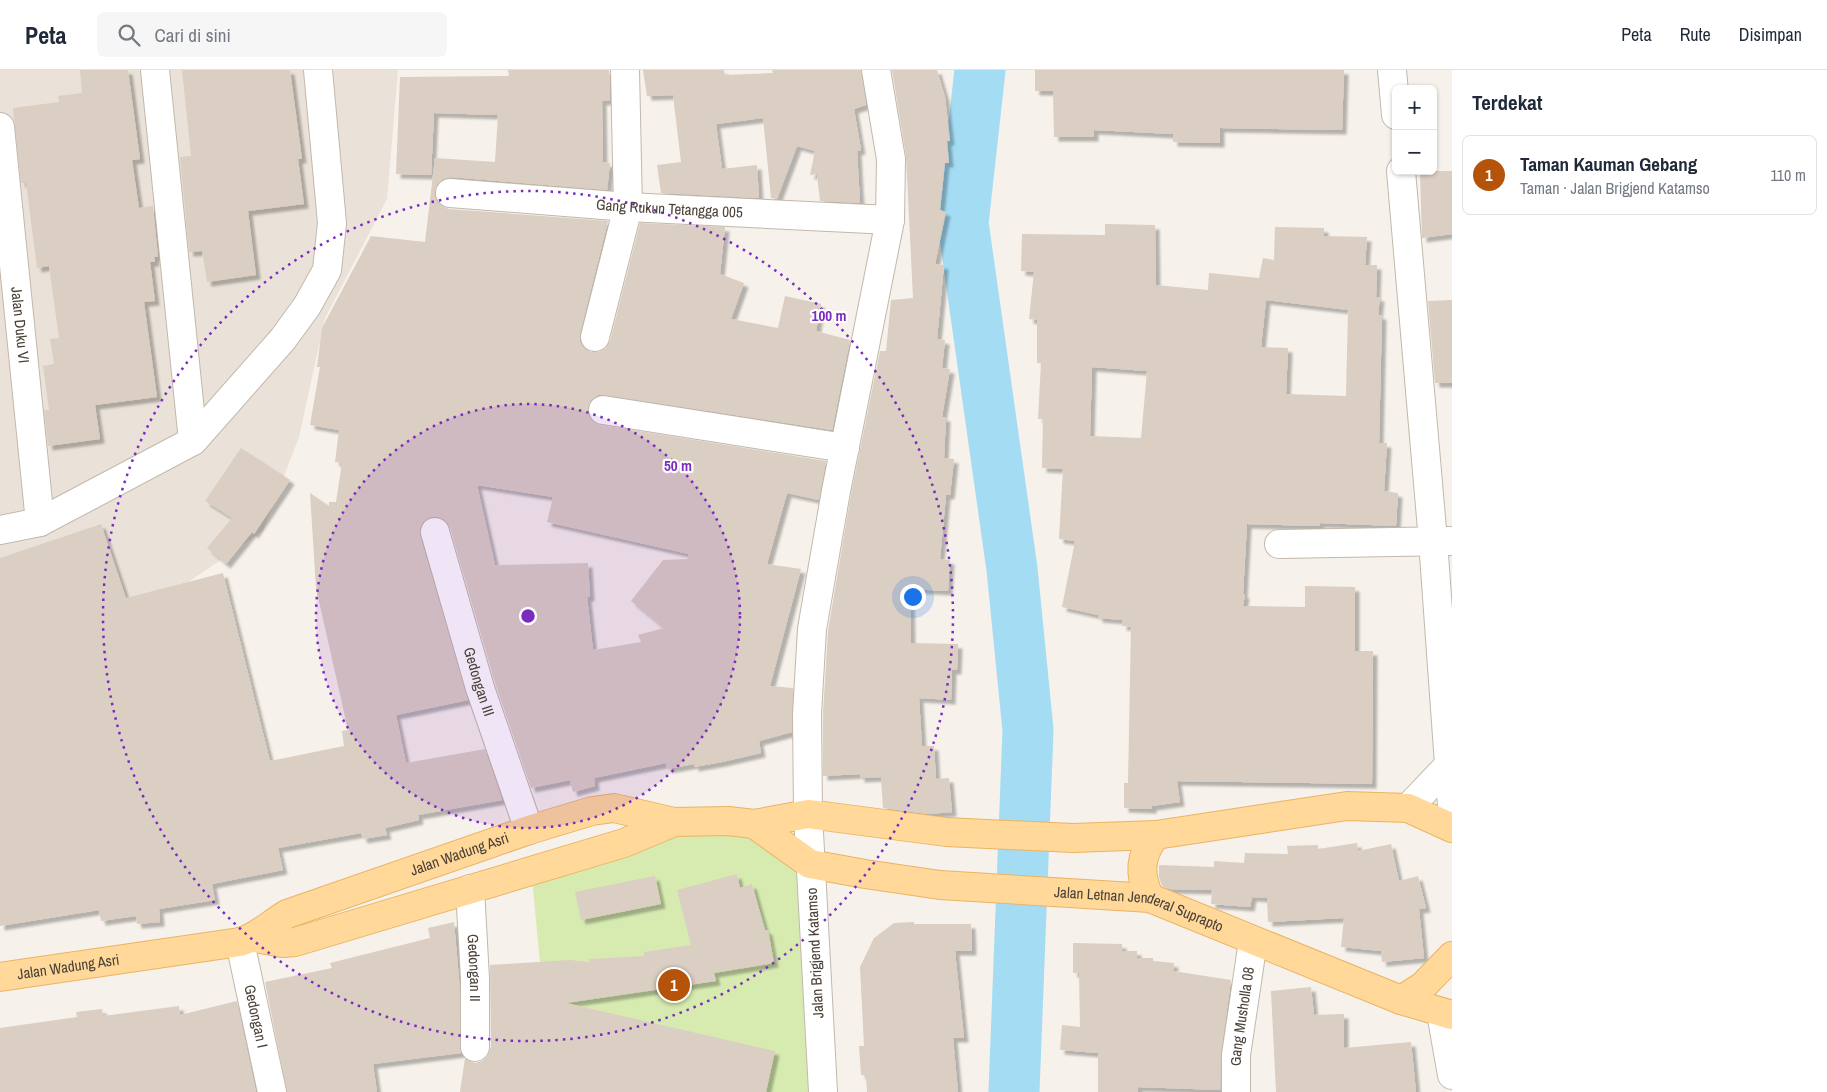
<!DOCTYPE html>
<html lang="id">
<head>
<meta charset="utf-8">
<style>
	body { margin:0; font-family:"Archivo Narrow",sans-serif; background:#f6f6f7; color:#1f2937 }
	.controls { position:absolute; right:15px; top:15px; display:grid; overflow:hidden; border-radius:8px; box-shadow:0 1px 4px #0004 }
	.controls button { width:45px; height:45px; display:grid; place-items:center; padding:0; border:0; border-bottom:1px solid #e0e1e3; background:#fff; color:#1f2937; font:25px sans-serif }
	.you { position:absolute; left:912px; top:526px; width:18px; height:18px; margin:-12px; border:4px solid #fff; border-radius:50%; background:#1a73e8; box-shadow:0 0 0 8px #1a73e833 }
	.badge { display:grid; place-items:center; width:32px; height:32px; border-radius:50%; background:#b45309; color:#fff; font-size:16px; font-weight:700 }
	.pin { position:absolute; translate:-50% -50%; border:2px solid #fff; box-shadow:0 1px 5px #0006 }
	.list { margin:0; padding:0; list-style:none }
	h2 { display:flex; justify-content:space-between; align-items:center; height:65px; margin:0; padding:0 20px; font-size:21px }
	h2 small { font-size:16px; font-weight:400; color:#747a83 }
	.list li { display:grid; grid-template-columns:32px 1fr auto; gap:15px; align-items:center; box-sizing:border-box; height:80px; margin:0 10px 10px; padding:0 10px; border:1px solid #e0e1e3; border-radius:8px }
	.list b { display:block; font-size:19px; white-space:nowrap }
	.list p { margin:0; font-size:16px; white-space:nowrap; color:#747a83 }
	.list em { font-size:16px; font-style:normal; color:#747a83 }
	.icon { flex:none; width:28px; height:28px; fill:none; stroke:currentColor; stroke-width:2; stroke-linecap:round; stroke-linejoin:round }
	.map { position:relative; flex:none; width:1452px; height:1022px; overflow:hidden }
	header { display:flex; align-items:center; gap:30px; box-sizing:border-box; height:70px; padding:0 25px; background:#fff; border-bottom:1px solid #e0e1e3 }
	header strong { font-size:24px }
	nav { display:flex; gap:28px; margin-inline-start:auto; font-size:18px }
	.search { width:350px; height:45px; background:#f6f6f7; display:flex; align-items:center; gap:12px; box-sizing:border-box; padding:0 18px; border-radius:8px; color:#747a83; font-size:19px }
	main { display:flex }
	aside { flex:1; background:#fff }
	.map>svg:first-child { display:block }
	.residential { fill:#eae2d8 }
	.green { fill:#d7ebb1 }
	.lines { fill:none; stroke-linecap:round; stroke-linejoin:round }
	.river { stroke:#a4dcf4; stroke-width:51 }
	.building { fill:#dbcec2; fill-rule:evenodd; filter:url(#shadow) }
	.minor-casing { stroke:#c2b8ac; stroke-width:30 }
	.major-casing { stroke:#eab463; stroke-width:30 }
	.minor { stroke:#fff; stroke-width:28 }
	.major { stroke:#ffd89a; stroke-width:28 }
	.ring { fill:none; stroke:#7b2cbf; stroke-width:2.5; stroke-dasharray:2.5 5 }
	.labels { text-anchor:middle; stroke-width:4.5; stroke-linejoin:round; paint-order:stroke }
	.street-label { font-size:15px; fill:#4a4137; stroke:#fff }
	.centre { fill:#7b2cbf; stroke:#fff; stroke-width:2.5 }
	.ring-label { font-size:15px; text-anchor:middle; font-weight:bold; fill:#7b2cbf; stroke:#fff; stroke-width:4.5; stroke-linejoin:round; paint-order:stroke }
</style>
</head>
<body>
<header>
<strong>Peta</strong>
<div class="search"><svg class="icon" aria-label="search" viewBox="0 0 24 24"><circle cx="10" cy="10" r="6"/><path d="M15 15l6 6"/></svg>Cari di sini</div>
<nav><a>Peta</a><a>Rute</a><a>Disimpan</a></nav>
</header>
<main>
<div class="map">
<svg width="1452" height="1022" viewBox="0 0 1452 1022">
	<defs>
		<filter id="shadow"><feDropShadow dx="4.5" dy="4.5" stdDeviation="1" flood-color="#0004"/></filter>
	</defs>
	<rect width="100%" height="100%" fill="#f6f1ea"/>
	<!-- residential -->
	<path class="residential" d="M0,0H398L387,129L325,248L299,367L263,461L184,515L0,564Z"/>
	<!-- green -->
	<path class="green" d="M641,758L747,763L799,794L813,1022H552L532,808Z"/>
	<g class="lines">
		<!-- river -->
		<path class="river" d="M980,0L963,153L1012,499L1028,660L1014,1022"/>
	</g>
	<!-- building -->
	<g class="building">
		<path d="M80,0H128L140,89L132,90L139,138L153,136L158,187H154L155,192H150L155,231L144,232L157,327L95,335L100,369L48,376L44,340H49L43,296L54,294L50,269L59,268L49,196L37,198L26,113H21L13,38L59,32L58,26L82,23Z"/>
		<path d="M182,0H290L302,89H298L304,134L248,141L256,205L207,212L202,181L189,182L180,87L191,86Z"/>
		<path d="M508,0H609L610,30L602,31L603,92L610,93L607,120L451,107L443,109L437,115L435,121L436,129L441,136L449,139L608,151L580,263V272L584,278L591,282H599L606,278L610,271L640,153L725,157L720,204L744,213L731,249L778,258L785,226L821,234L816,261L850,270L832,360L605,325H598L591,330L588,338L589,346L593,352L601,355L826,391L819,430L787,423L767,494L801,499L770,616L793,618L792,662L759,671L761,683L722,692L694,697V694L667,699L666,693L594,708L595,716L573,722L570,710L531,718L495,613L450,458L445,450L438,447H431L423,452L420,459V466L468,630L396,645L406,693L485,679L502,730L418,745L419,750L385,758L387,765L363,769L361,763L278,778L283,800L212,814L215,830L159,839L160,852L137,854L136,846L101,851L99,840L0,856V488L101,454L126,528L223,503L270,691L344,676L342,661L348,660L316,518L310,423L329,436V432H336L342,393L335,392L339,360L310,355L320,297H317L322,258L371,166L425,172L435,88L495,92L498,45L434,43L431,105L396,104L400,7L509,6ZM477,415L553,427L547,452L689,484L688,489L663,490L631,531L664,558L638,565L641,572L593,580L587,527H590L588,493L495,495Z"/>
		<path d="M643,0H724L725,5L773,3L772,0H861L866,35L854,39L861,80L857,81L860,133L820,131L817,104L810,105L815,81L797,76L777,129L771,128L763,48L716,54L722,99L757,95L759,128L661,123L657,95L681,92L673,25L647,26Z"/>
		<path d="M892,0H937L945,27L950,71H947L949,93H945L940,140L946,142L935,194L944,195L937,269L945,270L942,298L950,299L942,347H946L944,388L954,389L950,425H946L940,489L950,490L948,521L910,519L911,573L958,574L957,600H952L951,630L919,628L922,676H934L936,709L949,708L952,742L928,744L883,738L881,707L860,708V704L823,706V644L828,561L851,424L880,281H886L891,230L913,228L906,86Z"/>
		<path d="M1035,0H1344L1342,60L1220,58V73L1173,72V64L1094,60V67H1054L1053,21H1035Z"/>
		<path d="M1420,101H1452V164L1422,168Z"/>
		<path d="M1105,154L1155,155L1156,215L1208,220L1209,203L1259,208L1263,188L1274,190L1275,157L1324,158V166L1367,167L1365,195H1377L1376,227H1380L1378,245H1382L1379,373H1387L1384,421L1398,423L1396,456L1320,453V456L1247,454L1243,524H1245L1243,536L1305,537V516L1355,517V581H1373L1372,714L1177,711L1180,732L1152,736V739L1124,738V713H1128L1131,557L1122,556L1123,550L1098,548V545L1062,537L1075,471L1059,469L1063,399L1042,398L1043,349H1038L1041,293H1037V250L1029,249L1034,202L1021,201L1022,164L1105,165ZM1266,230L1348,240L1346,326L1286,324L1288,278L1261,277ZM1092,297L1147,301L1141,368L1090,366Z"/>
		<path d="M1452,230V313H1435L1428,231Z"/>
		<path d="M241,378L290,410L254,464L252,462L226,494L207,478L232,448L205,431Z"/>
		<path d="M1357,773L1358,781L1391,774L1399,811L1418,806L1426,838L1419,839L1424,888L1382,892L1381,881L1341,877L1344,848L1268,852L1267,828L1252,827L1250,837L1211,834L1212,820L1169,819L1162,816L1159,807V795L1214,797V791L1244,793L1245,783L1288,784L1287,776L1318,775V779Z"/>
		<path d="M737,804L740,818L752,814L765,860H768L774,893L714,903L716,911L566,933L775,981L766,1022H460L465,988L475,993L482,991L488,985L491,977L490,895L570,890L589,892V889L644,886V882L691,875L677,820Z"/>
		<path d="M655,806L661,834L581,850L575,822Z"/>
		<path d="M454,852L459,909L461,983L373,994L377,1022H287L265,912L332,898L330,893L430,868L428,858Z"/>
		<path d="M914,852V854H971L972,881H955L964,968H953L958,1022H867L866,1005H861L859,976H864L860,897L874,868L894,853Z"/>
		<path d="M1073,873L1122,874V881H1137V888H1153V891L1174,893L1173,901L1231,910L1221,983L1220,1020L1138,1017V1022H1098V983L1060,980L1062,955L1080,957L1079,903H1073Z"/>
		<path d="M1311,917L1314,945L1344,944V978L1411,972L1416,1022H1276L1271,921Z"/>
		<path d="M237,931L256,1022H0V958L77,947L76,942L102,939L103,946L179,936L180,945Z"/>
	</g>
	<g class="lines">
		<!-- minor casing -->
		<g class="minor-casing">
			<g id="minor">
				<path d="M155,0L193,371"/>
				<path d="M1392,0L1396,45"/>
				<path id="s1" d="M0,57L40,452"/>
				<path d="M1401,101L1433,471L1452,736"/>
				<path id="s2" d="M450,123L628,137L890,150"/>
				<path d="M595,267L628,137L625,0"/>
				<path d="M603,340L845,378"/>
				<path d="M0,460L40,452L193,371L283,269L307,236L327,200L332,153L318,0"/>
				<path id="s3" d="M435,462L480,618L529,760"/>
				<path d="M1279,474L1452,471"/>
				<path d="M1408,738L1448,696"/>
				<path id="s4" d="M470,819L475,909V977"/>
				<path id="s5" d="M240,872L272,1022"/>
				<path d="M1441,943L1452,1005"/>
				<path d="M823,1022L808,744L807,644L812,559L836,421L890,150L891,89L876,0"/>
				<path id="s6" d="M1236,1022V985L1253,871"/>
			</g>
		</g>
		<!-- major casing -->
		<g class="major-casing">
			<g id="major">
				<path id="s7" d="M754,754L810,794L865,804L940,815L1150,828L1401,930L1452,945"/>
				<path d="M1150,828C1138,804 1140,785 1156,765"/>
				<path d="M255,868L283,873L295,872L624,773L674,752"/>
				<path id="s8" d="M0,907L240,872C258,867 270,854 287,844L529,760L592,741L614,738L674,752L728,751L754,754L808,744L946,762L1073,768L1156,765L1347,736L1408,738L1452,758"/>
				<path d="M1401,930L1423,916L1452,886"/>
			</g>
		</g>
		<!-- minor -->
		<use href="#minor" class="minor"/>
		<!-- major -->
		<use href="#major" class="major"/>
	</g>
	<!-- distance rings -->
	<circle cx="528" cy="546" r="212" fill="#7b2cbf" fill-opacity=".12"/>
	<g class="ring">
		<circle cx="528" cy="546" r="212"/>
		<circle cx="528" cy="546" r="425"/>
	</g>
	<g class="labels">
		<!-- street labels -->
		<g class="street-label">
			<text dy="5" stroke="none"><textPath href="#s2" startOffset="220">Gang Rukun Tetangga 005</textPath></text>
			<text dy="5" stroke="none"><textPath href="#s1" startOffset="199">Jalan Duku VI</textPath></text>
			<text dy="5" stroke="none"><textPath href="#s3" startOffset="156">Gedongan III</textPath></text>
			<text dy="5" stroke="none"><textPath href="#s8" startOffset="480">Jalan Wadung Asri</textPath></text>
			<text dy="5" stroke="none"><textPath href="#s7" startOffset="402">Jalan Letnan Jenderal Suprapto</textPath></text>
			<text transform="translate(815 883) rotate(-93)" y="5">Jalan Brigjend Katamso</text>
			<text dy="5" stroke="none"><textPath href="#s8" startOffset="69">Jalan Wadung Asri</textPath></text>
			<text dy="5" stroke="none"><textPath href="#s4" startOffset="79">Gedongan II</textPath></text>
			<text dy="5" stroke="none"><textPath href="#s6" startOffset="76">Gang Musholla 08</textPath></text>
			<text dy="5" stroke="none"><textPath href="#s5" startOffset="76">Gedongan I</textPath></text>
		</g>
	</g>
	<circle cx="528" cy="546" r="8" class="centre"/>
	<g class="ring-label">
		<text x="829" y="251">100 m</text>
		<text x="678" y="401">50 m</text>
	</g>
</svg>
<div class="controls">
<button>+</button>
<button>−</button>
</div>
<div class="you"></div>
<div class="pin badge" style="left:674px;top:915px">1</div>
</div>
<aside>
<h2>Terdekat<small></small></h2>
<ul class="list">
<li><span class="badge">1</span><div><b>Taman Kauman Gebang</b><p>Taman · Jalan Brigjend Katamso</p></div><em>110 m</em></li>
</ul>
</aside>
</main>
</body>
</html>
